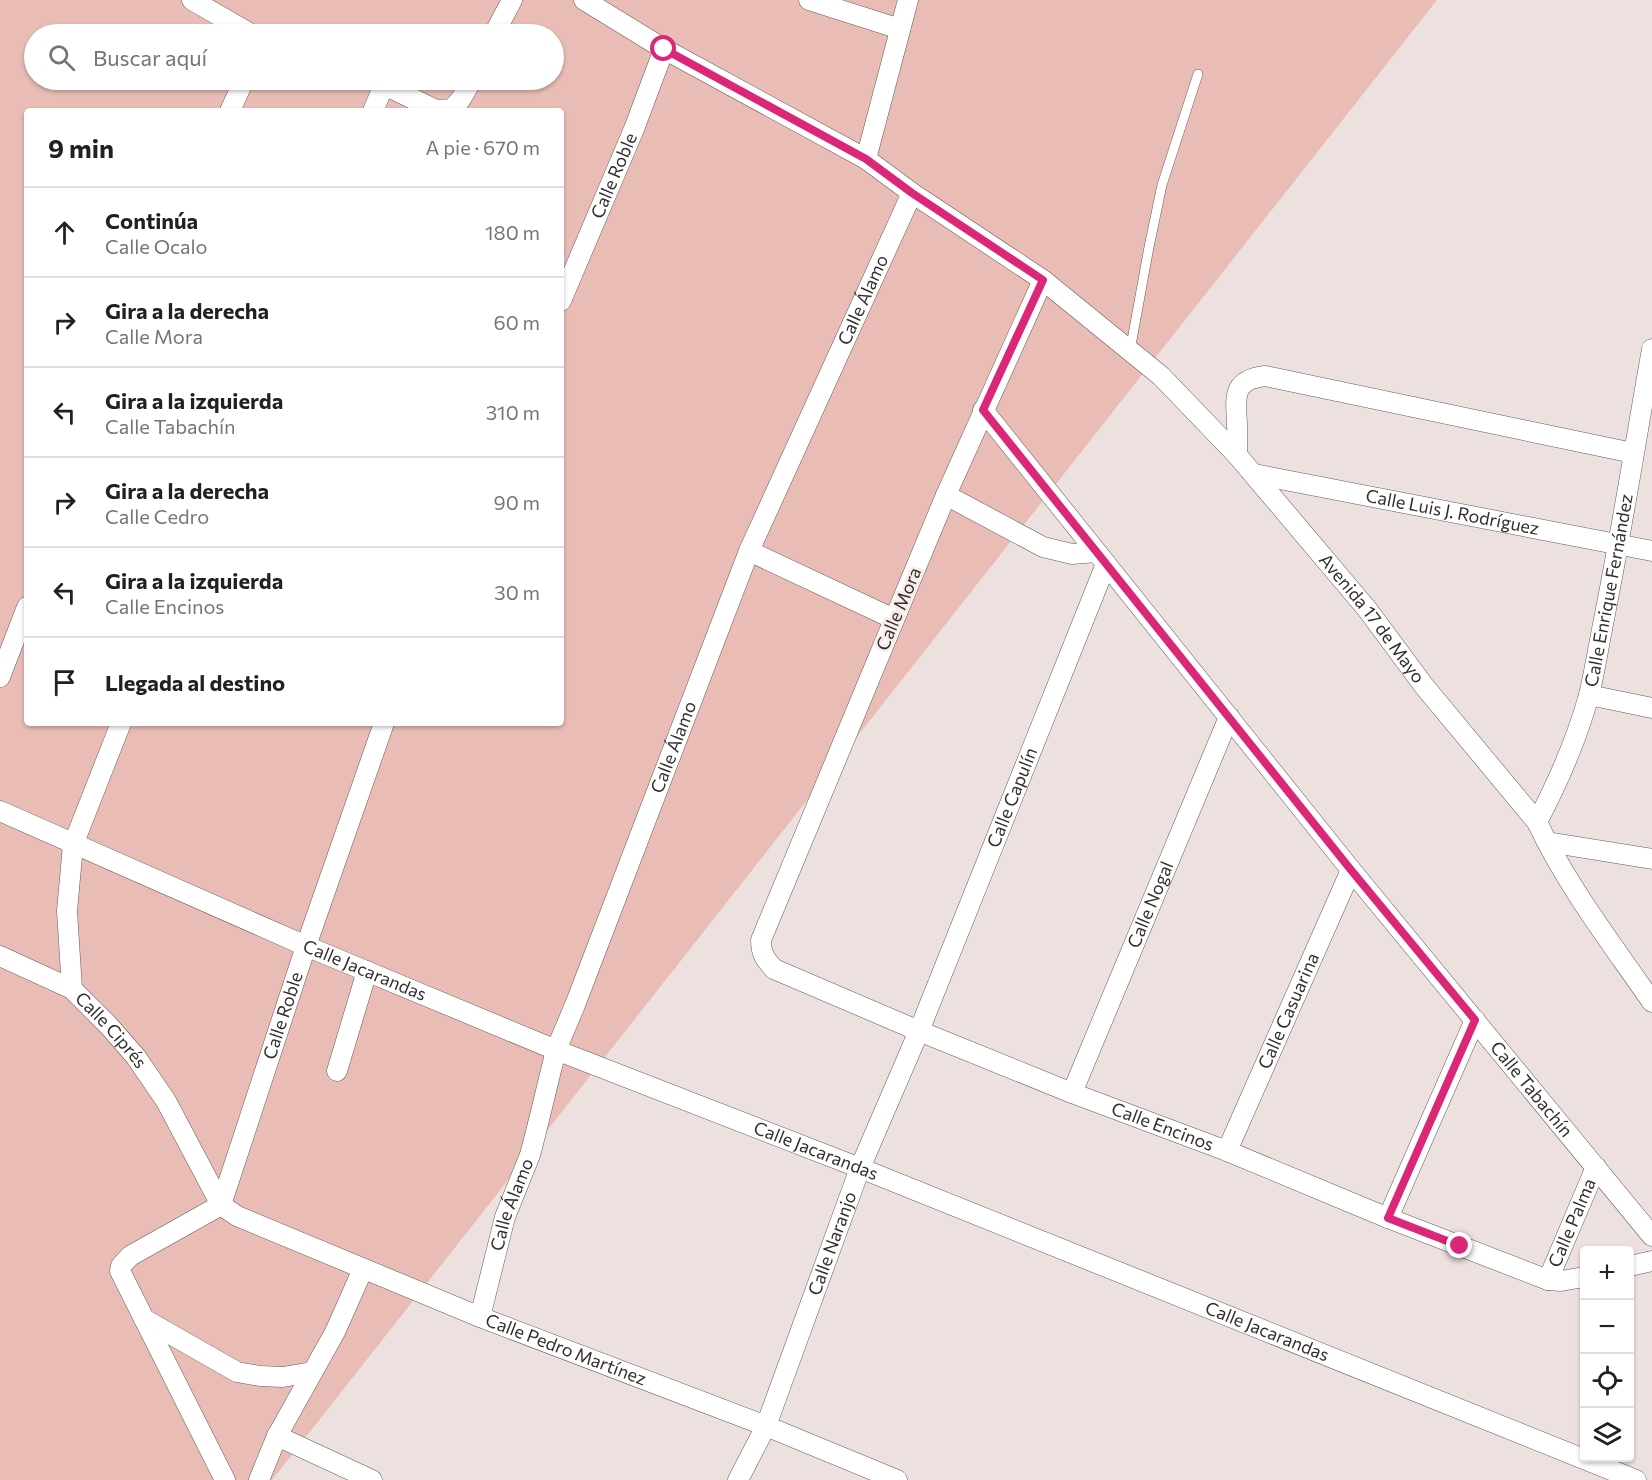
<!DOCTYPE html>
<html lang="es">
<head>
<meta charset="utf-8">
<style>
	body { margin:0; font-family:Commissioner,sans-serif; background:#f2f2f2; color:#202124 }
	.controls { position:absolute; right:18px; bottom:18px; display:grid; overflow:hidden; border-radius:6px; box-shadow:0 2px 4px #0004 }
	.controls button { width:54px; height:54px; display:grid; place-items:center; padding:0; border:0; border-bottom:2px solid #e0e0e0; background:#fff; color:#202124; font:30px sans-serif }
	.stop { position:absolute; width:18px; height:18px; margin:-14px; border:4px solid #db2777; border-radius:50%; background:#fff }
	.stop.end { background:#db2777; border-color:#fff; box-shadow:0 2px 6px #0008 }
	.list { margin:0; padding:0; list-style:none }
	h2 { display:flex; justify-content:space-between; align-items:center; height:78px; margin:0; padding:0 24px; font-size:26px }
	h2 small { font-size:20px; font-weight:400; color:#757577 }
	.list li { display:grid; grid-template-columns:39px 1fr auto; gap:18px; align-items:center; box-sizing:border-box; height:90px; padding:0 24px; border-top:2px solid #e0e0e0 }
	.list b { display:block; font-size:22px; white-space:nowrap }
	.list p { margin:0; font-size:20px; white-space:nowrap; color:#757577 }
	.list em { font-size:20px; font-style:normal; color:#757577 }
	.icon { flex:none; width:33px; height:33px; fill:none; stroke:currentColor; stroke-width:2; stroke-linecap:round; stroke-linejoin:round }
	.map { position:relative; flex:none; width:1652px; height:1480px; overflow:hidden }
	.search { position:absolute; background:#fff; box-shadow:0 2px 4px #0004; left:24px; top:24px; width:540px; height:66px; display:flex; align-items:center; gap:15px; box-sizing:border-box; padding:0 21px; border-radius:33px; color:#757577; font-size:22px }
	.panel { position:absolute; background:#fff; box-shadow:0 2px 4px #0004; left:24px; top:108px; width:540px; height:618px; border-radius:6px }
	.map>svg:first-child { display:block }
	.green { fill:#e9bdb5; fill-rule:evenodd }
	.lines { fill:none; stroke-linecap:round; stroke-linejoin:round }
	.lane-casing { stroke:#645a58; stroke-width:10 }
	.street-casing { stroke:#645a58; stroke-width:21 }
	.lane { stroke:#fff; stroke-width:9 }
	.street { stroke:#fff; stroke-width:20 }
	.route { stroke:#db2777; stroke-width:8 }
	.labels { text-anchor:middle; stroke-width:6; stroke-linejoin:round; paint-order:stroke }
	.street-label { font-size:18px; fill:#332f2e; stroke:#faeeec }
</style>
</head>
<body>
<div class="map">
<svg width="1652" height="1480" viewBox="0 0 1652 1480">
	<rect width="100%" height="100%" fill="#ede1df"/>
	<!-- green -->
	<path class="green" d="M0,0H1437L272,1480H0ZM34,34H554V80H34ZM27,111H561V723H27Z"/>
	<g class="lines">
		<!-- lane casing -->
		<g class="lane-casing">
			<path id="lane" d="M1130,351L1149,247L1162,185L1198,74"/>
		</g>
		<!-- street casing -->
		<g class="street-casing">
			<g id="street">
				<path d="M192,0L251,34"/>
				<path id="s1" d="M584,0L664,49L866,159L912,193L1043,280L1161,376L1237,455L1367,609L1424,686L1537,822C1567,886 1612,944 1652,1002"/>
				<path d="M809,0L900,29"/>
				<path d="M494,34L512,0"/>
				<path d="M374,80L436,110L452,109L461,99L472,80"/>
				<path d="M230,111L244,80"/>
				<path d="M373,111L384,85"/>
				<path d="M866,159L908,0"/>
				<path id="s2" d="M1043,280L946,495L761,940C761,954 765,959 774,969L919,1031L1072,1093L1227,1151L1388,1218L1548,1280L1561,1281L1584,1277"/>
				<path id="s3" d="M561,301L634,129L664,49"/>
				<path id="s4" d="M983,410L1351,870L1652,1236"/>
				<path d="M1237,455C1237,445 1238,435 1237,425C1236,398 1231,380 1265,376L1633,453"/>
				<path id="s5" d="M1254,474L1652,551"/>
				<path d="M946,495L1043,547L1072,554L1096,552"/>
				<path d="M749,551L894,619"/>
				<path d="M0,677L27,607"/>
				<path d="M1589,695L1652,708"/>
				<path id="s6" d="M0,811L306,946L556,1050L860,1168L1636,1480"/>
				<path id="s7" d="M1537,822C1558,782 1577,739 1589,695C1595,670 1599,644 1604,619C1622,529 1636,439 1652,349"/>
				<path d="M1547,842L1652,859"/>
				<path id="s8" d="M0,956L72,989L109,1026L136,1057L166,1101L221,1205L237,1216L480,1317L766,1426L897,1480"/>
				<path d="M72,989L67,911L73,845L121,723"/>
				<path d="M337,1071L367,971"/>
				<path id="s9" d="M1072,1093L1229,717"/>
				<path id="s10" d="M1227,1151L1351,870"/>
				<path d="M1388,1218L1475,1020"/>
				<path d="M1630,1266L1652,1261"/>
				<path id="s11" d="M1548,1280L1596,1167"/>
				<path id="s12" d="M480,1317L505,1217L530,1155L536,1132L556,1050L575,1005L749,551L912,193"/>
				<path d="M144,1319L237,1372L260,1376L283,1377L312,1372"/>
				<path d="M277,1436L372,1480"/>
				<path id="s13" d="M225,1480L120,1271L121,1266L130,1256L221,1205L306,946L384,723"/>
				<path d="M259,1480L277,1436L335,1332L363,1269"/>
				<path id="s14" d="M738,1480L766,1426L860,1168L919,1031L1106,564"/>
			</g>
		</g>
		<!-- lane -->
		<use href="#lane" class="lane"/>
		<!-- street -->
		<use href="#street" class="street"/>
	</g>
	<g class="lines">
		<!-- route -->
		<path class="route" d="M664,49L866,159L912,193L1043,280L983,410L1351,870L1475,1020L1388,1218L1460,1246"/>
	</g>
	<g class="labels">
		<!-- street labels -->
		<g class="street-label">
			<text dy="6" stroke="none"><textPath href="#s3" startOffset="136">Calle Roble</textPath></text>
			<text dy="6" stroke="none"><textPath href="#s12" startOffset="1089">Calle Álamo</textPath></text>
			<text dy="6" stroke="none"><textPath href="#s5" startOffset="202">Calle Luis J. Rodríguez</textPath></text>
			<text dy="6" stroke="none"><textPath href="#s7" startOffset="244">Calle Enrique Fernández</textPath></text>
			<text transform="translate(899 609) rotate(-67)" y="6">Calle Mora</text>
			<text dy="6" stroke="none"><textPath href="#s1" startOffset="1012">Avenida 17 de Mayo</textPath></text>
			<text dy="6" stroke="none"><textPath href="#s12" startOffset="603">Calle Álamo</textPath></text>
			<text dy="6" stroke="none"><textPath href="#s14" startOffset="736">Calle Capulín</textPath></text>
			<text dy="6" stroke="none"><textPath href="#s9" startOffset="204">Calle Nogal</textPath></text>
			<text dy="6" stroke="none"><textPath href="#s6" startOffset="398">Calle Jacarandas</textPath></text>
			<text dy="6" stroke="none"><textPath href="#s10" startOffset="153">Calle Casuarina</textPath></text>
			<text dy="6" stroke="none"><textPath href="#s13" startOffset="556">Calle Roble</textPath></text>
			<text dy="6" stroke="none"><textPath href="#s8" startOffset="136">Calle Ciprés</textPath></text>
			<text dy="6" stroke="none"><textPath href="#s4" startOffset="873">Calle Tabachín</textPath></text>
			<text dy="6" stroke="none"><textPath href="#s2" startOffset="1170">Calle Encinos</textPath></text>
			<text dy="6" stroke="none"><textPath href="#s6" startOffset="884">Calle Jacarandas</textPath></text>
			<text dy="6" stroke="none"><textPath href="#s12" startOffset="117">Calle Álamo</textPath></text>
			<text dy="6" stroke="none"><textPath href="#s11" startOffset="62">Calle Palma</textPath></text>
			<text dy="6" stroke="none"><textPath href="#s14" startOffset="255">Calle Naranjo</textPath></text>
			<text dy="6" stroke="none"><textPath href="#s6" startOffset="1370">Calle Jacarandas</textPath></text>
			<text dy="6" stroke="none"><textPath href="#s8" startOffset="718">Calle Pedro Martínez</textPath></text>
		</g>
	</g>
</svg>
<div class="controls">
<button>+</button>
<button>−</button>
<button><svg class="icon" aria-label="locate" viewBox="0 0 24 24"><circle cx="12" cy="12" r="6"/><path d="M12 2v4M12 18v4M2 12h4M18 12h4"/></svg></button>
<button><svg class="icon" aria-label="layers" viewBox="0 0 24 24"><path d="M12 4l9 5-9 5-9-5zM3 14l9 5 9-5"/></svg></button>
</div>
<div class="stop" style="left:664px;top:49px"></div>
<div class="stop end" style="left:1460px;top:1246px"></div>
<div class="search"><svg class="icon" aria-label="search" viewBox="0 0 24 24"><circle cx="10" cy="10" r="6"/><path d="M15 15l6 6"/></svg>Buscar aquí</div>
<section class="panel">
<h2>9 min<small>A pie · 670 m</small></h2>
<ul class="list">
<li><svg class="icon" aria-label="ahead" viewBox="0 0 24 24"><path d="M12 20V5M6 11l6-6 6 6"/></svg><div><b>Continúa</b><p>Calle Ocalo</p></div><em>180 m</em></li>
<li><svg class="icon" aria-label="right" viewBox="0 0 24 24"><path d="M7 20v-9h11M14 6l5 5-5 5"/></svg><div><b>Gira a la derecha</b><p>Calle Mora</p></div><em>60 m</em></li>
<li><svg class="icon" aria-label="left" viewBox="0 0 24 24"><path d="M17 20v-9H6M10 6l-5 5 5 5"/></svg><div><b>Gira a la izquierda</b><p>Calle Tabachín</p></div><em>310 m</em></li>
<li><svg class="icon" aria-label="right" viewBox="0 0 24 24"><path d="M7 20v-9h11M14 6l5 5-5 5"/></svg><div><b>Gira a la derecha</b><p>Calle Cedro</p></div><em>90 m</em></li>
<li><svg class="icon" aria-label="left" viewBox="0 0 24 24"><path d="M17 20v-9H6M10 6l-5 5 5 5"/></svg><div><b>Gira a la izquierda</b><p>Calle Encinos</p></div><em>30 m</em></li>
<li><svg class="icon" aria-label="arrive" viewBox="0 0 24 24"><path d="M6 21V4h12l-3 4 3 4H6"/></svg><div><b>Llegada al destino</b></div></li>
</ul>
</section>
</div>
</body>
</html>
